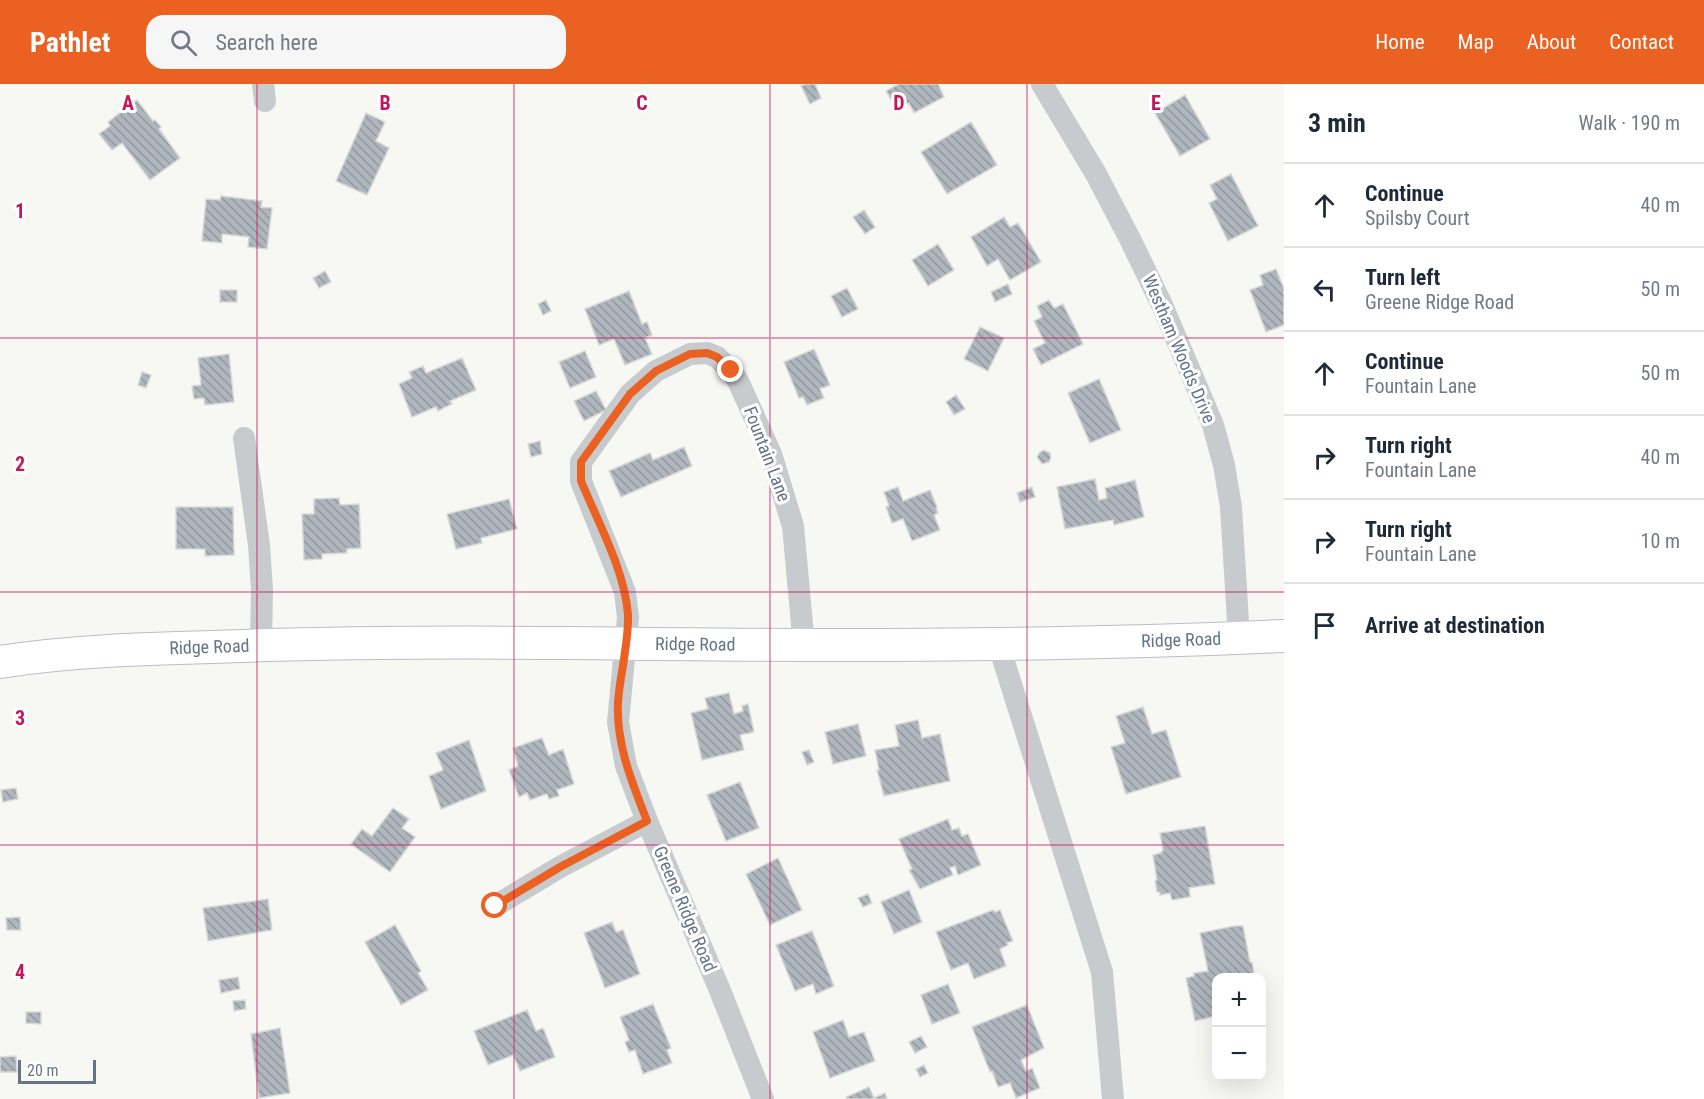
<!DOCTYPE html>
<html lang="en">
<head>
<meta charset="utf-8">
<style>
	body { margin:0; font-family:"Roboto Condensed",sans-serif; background:#f6f6f7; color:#1f2937 }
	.controls { position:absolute; right:18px; bottom:18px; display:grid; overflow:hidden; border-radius:12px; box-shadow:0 6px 24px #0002 }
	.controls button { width:54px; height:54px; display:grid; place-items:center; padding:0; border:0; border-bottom:2px solid #e0e1e3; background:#fff; color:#1f2937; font:30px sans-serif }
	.scale { position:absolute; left:18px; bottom:15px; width:78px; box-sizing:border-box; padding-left:6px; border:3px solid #657587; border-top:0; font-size:16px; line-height:21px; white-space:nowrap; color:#657587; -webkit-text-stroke:4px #fff; paint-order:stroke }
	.stop { position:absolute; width:18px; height:18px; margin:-14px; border:4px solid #ea6122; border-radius:50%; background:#fff }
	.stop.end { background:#ea6122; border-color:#fff; box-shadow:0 2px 6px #0008 }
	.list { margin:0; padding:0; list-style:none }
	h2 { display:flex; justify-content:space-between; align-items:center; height:78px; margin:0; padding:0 24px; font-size:26px }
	h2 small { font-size:20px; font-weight:400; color:#747a83 }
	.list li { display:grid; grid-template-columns:39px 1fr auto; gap:18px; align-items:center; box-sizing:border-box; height:84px; padding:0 24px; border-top:2px solid #e0e1e3 }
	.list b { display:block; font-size:22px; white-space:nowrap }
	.list p { margin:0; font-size:20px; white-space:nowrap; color:#747a83 }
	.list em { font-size:20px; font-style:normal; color:#747a83 }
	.icon { flex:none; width:33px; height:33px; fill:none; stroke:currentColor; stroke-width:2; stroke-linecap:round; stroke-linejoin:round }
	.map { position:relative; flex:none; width:1284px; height:1015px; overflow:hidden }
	header { display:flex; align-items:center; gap:36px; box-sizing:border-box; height:84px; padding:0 30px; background:#ea6122; color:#fff }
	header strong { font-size:28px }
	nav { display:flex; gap:33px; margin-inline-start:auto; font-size:21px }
	.search { width:420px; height:54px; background:#f6f6f7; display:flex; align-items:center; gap:15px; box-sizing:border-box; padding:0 21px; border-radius:18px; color:#747a83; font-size:22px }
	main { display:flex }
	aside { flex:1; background:#fff }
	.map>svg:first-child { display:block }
	.building { fill:url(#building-back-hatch); stroke:#d9d9d7; stroke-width:1.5 }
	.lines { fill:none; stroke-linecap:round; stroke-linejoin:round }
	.secondary-casing { stroke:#b9bec3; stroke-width:34 }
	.street { stroke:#c7cbce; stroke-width:22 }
	.secondary { stroke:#fff; stroke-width:32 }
	.route { stroke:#ea6122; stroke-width:8 }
	.grid { fill:none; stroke:#c2185b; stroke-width:1.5; stroke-opacity:0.55 }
	.labels { text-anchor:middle; stroke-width:6; stroke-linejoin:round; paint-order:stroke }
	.street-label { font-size:18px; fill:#657587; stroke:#fff }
	.grid-label { font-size:20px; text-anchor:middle; font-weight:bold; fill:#c2185b; stroke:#fff; stroke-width:6; stroke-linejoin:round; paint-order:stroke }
</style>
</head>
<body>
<header>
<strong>Pathlet</strong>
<div class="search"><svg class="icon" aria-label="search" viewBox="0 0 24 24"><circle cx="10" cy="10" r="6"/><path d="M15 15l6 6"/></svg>Search here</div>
<nav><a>Home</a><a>Map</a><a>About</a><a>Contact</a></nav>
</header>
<main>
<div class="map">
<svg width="1284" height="1015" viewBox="0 0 1284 1015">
	<defs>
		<pattern id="building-back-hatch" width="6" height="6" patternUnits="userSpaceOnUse" patternTransform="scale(1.5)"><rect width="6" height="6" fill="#afb6bd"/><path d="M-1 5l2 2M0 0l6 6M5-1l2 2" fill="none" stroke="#92999f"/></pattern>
	</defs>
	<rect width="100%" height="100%" fill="#f7f8f4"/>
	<!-- building -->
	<g class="building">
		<path d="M806,0H815L821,14L810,20L801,2Z"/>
		<path d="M938,0L944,13L914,29L909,19L897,26L886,7L899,0Z"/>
		<path d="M1185,11L1210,55L1180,72L1155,29Z"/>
		<path d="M137,16L153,37L155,36L161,43L159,45L180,74L150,96L122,59L112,66L99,50L110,42L108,38Z"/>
		<path d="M366,29L385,38L376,57L389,64L367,111L336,97Z"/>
		<path d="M971,38L997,81L947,110L921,68Z"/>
		<path d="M1231,90L1258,142L1228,157L1209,119L1217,115L1210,101Z"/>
		<path d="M221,112L262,117L261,123L272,124L267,165L248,163L249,153L222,150V159L202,157L206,115L220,116Z"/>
		<path d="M864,126L875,143L865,150L853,133Z"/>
		<path d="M1004,133L1010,143L1018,139L1041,178L1010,196L998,175L987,182L971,153Z"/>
		<path d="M938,160L954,186L928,202L912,176Z"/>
		<path d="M1276,185L1284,205V241L1266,248L1250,206L1263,201L1260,191Z"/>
		<path d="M325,187L331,198L319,204L313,194Z"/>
		<path d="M1008,200L1012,210L995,218L991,208Z"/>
		<path d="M847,204L858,225L842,233L831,212Z"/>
		<rect x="220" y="206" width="17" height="12"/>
		<path d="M629,207L642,240L647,238L652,251L645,254L652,270L625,281L614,255L599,261L585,225Z"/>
		<path d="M546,216L551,227L543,231L538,220Z"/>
		<path d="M1049,216L1054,224L1063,220L1083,260L1041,281L1033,265L1045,259L1034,237L1042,233L1037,222Z"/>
		<path d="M980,243L1004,254L988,287L964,275Z"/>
		<path d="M814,265L830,301L820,305L824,314L807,321L803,313L799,314L784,278Z"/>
		<path d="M585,267L596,293L570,304L559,278Z"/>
		<path d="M229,270L234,318L205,321L204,314L194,315L192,302L201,301L198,274Z"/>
		<path d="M462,274L476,306L450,317L452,320L438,327L436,323L412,333L399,300L412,294L409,288L423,282L426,289Z"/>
		<path d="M142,288L151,291L146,304L138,301Z"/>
		<path d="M1099,295L1121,346L1090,359L1068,309Z"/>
		<path d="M596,307L606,326L584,337L574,317Z"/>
		<path d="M956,311L965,325L954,331L946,318Z"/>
		<path d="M540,357L542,370L531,373L528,360Z"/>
		<path d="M684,363L692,382L621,413L609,387L650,369L653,376Z"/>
		<path d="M1044,366L1050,369L1051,373L1049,378L1042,380L1037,373L1040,368Z"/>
		<path d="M1095,395L1099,416L1107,414L1105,404L1135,396L1144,433L1114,441L1113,436L1065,445L1057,403Z"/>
		<path d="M898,403L903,417L930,406L937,423L936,424L938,429L934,431L940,446L912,457L903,435L892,439L886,423L889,422L884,408Z"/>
		<path d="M1032,403L1035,413L1020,418L1017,409Z"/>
		<path d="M339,414L340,421L359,420L361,464L347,465V469L322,470V475L304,476L302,430H314V415Z"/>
		<path d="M509,415L517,445L481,454L482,459L456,465L447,430Z"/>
		<path d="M176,423H233L234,471L205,472V465H176Z"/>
		<path d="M729,609L734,630L743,627L742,622L748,620L754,648L740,651L744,666L702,676L691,629L708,625L705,614Z"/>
		<path d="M1143,623L1152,650L1166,646L1181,693L1126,710L1111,663L1125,659L1116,632Z"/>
		<path d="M918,636L922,654L940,650L950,697L884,712L877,686H879L875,666L899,662L895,641Z"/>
		<path d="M858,640L866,672L833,680L825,648Z"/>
		<path d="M542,654L549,671L563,665L574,700L557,706L559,712L549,715L547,710L530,716L527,709L519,713L509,686L518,682L513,664Z"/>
		<path d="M469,656L486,707L441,725L429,692L443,686L436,669Z"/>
		<path d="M809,666L814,678L807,681L802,668Z"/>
		<path d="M740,698L759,744L726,757L707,711Z"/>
		<path d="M16,704L18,715L3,718L1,706Z"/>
		<path d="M393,724L409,735L402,744L415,753L390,788L351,760L362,745L372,752Z"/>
		<path d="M948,735L952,746L959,744L962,752L968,750L981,781L958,791L955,782L950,784L953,791L920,805L909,786L912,785L899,755Z"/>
		<path d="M1205,742L1215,800L1189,804L1190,813L1172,816L1170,809L1160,811V808H1157L1155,797L1157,796L1153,771L1161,769L1160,768L1163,767L1160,749Z"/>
		<path d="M778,774L802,826L770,841L746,790Z"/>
		<path d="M909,806L922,838L894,850L881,818Z"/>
		<path d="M868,810L872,819L863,823L858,814Z"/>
		<path d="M268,815L272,846L208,857L203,824Z"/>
		<path d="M993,826L995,828L1000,826L1013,857L1007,859L1008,861L1000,865L1006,882L974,895L968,879L951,886L936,848Z"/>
		<path d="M20,833L21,846H7L6,834Z"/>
		<path d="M612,838L616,848L623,846L640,890L605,904L584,849Z"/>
		<path d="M395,841L421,887L418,889L428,906L401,921L365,858Z"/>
		<path d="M1234,842H1243L1250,878H1252L1255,894H1216V932L1195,937L1186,894L1194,892V889L1208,887L1200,849Z"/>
		<path d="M812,847L834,902L816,910L813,900L795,907L776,861Z"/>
		<path d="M238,893L240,905L221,909L219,896Z"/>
		<path d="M948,900L960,929L932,940L921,911Z"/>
		<path d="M245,916L246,925L234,927L233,917Z"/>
		<path d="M653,920L671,964L667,966L672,979L643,990L635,966L629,968L625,958L629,956L620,933Z"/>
		<path d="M1027,921L1044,964L1021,976L1026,987L1032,984L1040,1004L1016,1014L1010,999L998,1003L992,987L990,988L972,943Z"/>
		<path d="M527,926L536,947L543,944L555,973L520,987L513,971L488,981L474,947Z"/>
		<path d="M26,928H41V940L26,939Z"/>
		<path d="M843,936L849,953L864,948L875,977L830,994L813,948Z"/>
		<path d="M280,944L290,1009L259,1014L251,950Z"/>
		<path d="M921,952L927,963L915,969L909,958Z"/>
		<path d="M16,972L17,988H0V973Z"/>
		<path d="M924,981L928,989L920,993L916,985Z"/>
		<path d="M869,1003L874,1014L885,1009L887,1015H847L846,1013Z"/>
	</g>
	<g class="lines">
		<!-- secondary casing -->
		<g class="secondary-casing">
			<g id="secondary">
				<path id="s1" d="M0,578C70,567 141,565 212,563C331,558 449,558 567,559C806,562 1045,563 1284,552"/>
			</g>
		</g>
		<!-- street -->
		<g class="street">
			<path d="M263,0L265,17"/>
			<path d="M1042,0L1096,90L1130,155L1162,221L1213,341L1224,381L1231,423L1239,554"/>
			<path d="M244,354L259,461L262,506L261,561"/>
			<path d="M998,559L1102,888L1113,1015"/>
			<path d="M495,822L560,783L647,737"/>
			<path d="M763,1015L719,904L647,737L626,682L618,638L628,533L625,508L581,397V378L630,310L656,287L690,270L707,269L717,273L731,287L738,297L771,370L793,442L804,562"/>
		</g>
		<!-- secondary -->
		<use href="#secondary" class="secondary"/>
	</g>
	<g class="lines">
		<!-- route -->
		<path class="route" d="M495,822L560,783L647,737C632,698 616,661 618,618C620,590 629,558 628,531C625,487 598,438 581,397V378L630,310L656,287L690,270L707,269L717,273L731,286"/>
	</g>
	<!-- grid -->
	<path class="grid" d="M257,0V1015M514,0V1015M770,0V1015M1027,0V1015M0,254H1284M0,508H1284M0,761H1284"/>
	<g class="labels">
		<!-- street labels -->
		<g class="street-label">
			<text transform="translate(1179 265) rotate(67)" y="6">Westham Woods Drive</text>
			<text transform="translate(767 370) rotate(69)" y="6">Fountain Lane</text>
			<text dy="6" stroke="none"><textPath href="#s1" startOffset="1182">Ridge Road</textPath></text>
			<text dy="6" stroke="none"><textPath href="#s1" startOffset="696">Ridge Road</textPath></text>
			<text dy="6" stroke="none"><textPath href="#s1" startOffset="210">Ridge Road</textPath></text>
			<text transform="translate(685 825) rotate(67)" y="6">Greene Ridge Road</text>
		</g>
	</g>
	<g class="grid-label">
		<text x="128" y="26">A</text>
		<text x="385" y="26">B</text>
		<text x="642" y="26">C</text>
		<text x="899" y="26">D</text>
		<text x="1156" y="26">E</text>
		<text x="20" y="134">1</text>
		<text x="20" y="387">2</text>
		<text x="20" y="641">3</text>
		<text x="20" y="895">4</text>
	</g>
</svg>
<div class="controls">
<button>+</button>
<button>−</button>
</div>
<div class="scale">20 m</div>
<div class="stop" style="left:495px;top:822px"></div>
<div class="stop end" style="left:731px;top:286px"></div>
</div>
<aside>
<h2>3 min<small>Walk · 190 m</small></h2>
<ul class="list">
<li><svg class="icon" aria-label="ahead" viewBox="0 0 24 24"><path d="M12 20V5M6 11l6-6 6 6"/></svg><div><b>Continue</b><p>Spilsby Court</p></div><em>40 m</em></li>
<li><svg class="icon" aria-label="left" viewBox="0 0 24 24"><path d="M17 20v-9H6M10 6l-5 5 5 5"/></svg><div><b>Turn left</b><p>Greene Ridge Road</p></div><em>50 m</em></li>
<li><svg class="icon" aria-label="ahead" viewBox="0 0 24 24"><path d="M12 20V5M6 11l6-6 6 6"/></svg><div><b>Continue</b><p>Fountain Lane</p></div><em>50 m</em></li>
<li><svg class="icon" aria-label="right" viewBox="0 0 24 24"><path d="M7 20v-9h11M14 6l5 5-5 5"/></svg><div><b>Turn right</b><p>Fountain Lane</p></div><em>40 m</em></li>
<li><svg class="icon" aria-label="right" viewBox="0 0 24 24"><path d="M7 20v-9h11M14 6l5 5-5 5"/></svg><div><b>Turn right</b><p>Fountain Lane</p></div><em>10 m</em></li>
<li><svg class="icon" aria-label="arrive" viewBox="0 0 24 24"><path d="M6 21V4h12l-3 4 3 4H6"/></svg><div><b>Arrive at destination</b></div></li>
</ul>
</aside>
</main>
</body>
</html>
